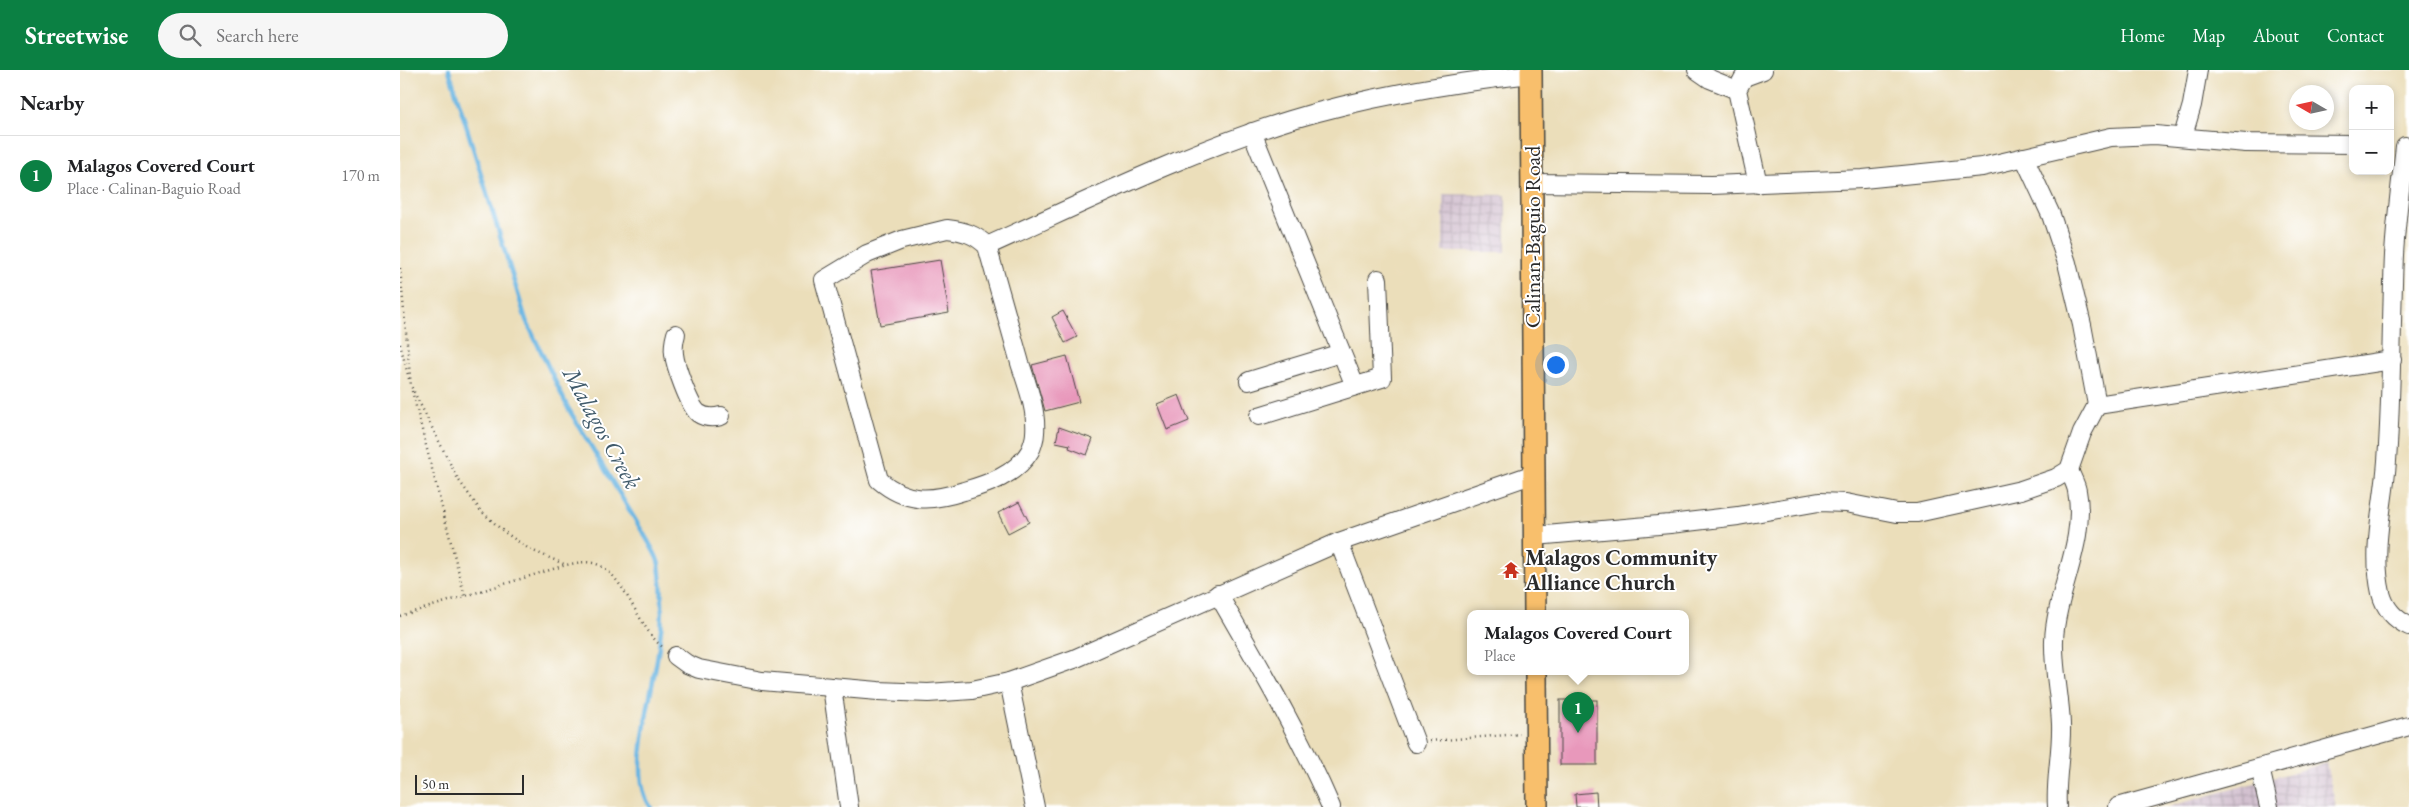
<!DOCTYPE html>
<html lang="en">
<head>
<meta charset="utf-8">
<style>
	body { margin:0; font-family:"EB Garamond",serif; background:#f6f6f6; color:#202124 }
	.controls { position:absolute; right:15px; top:15px; display:grid; overflow:hidden; border-radius:10px; box-shadow:0 2px 8px #0003 }
	.controls button { width:45px; height:45px; display:grid; place-items:center; padding:0; border:0; border-bottom:1px solid #e0e0e0; background:#fff; color:#202124; font:25px sans-serif }
	.compass { position:absolute; left:1889px; top:15px; width:45px; height:45px; border-radius:50%; background:#fff; box-shadow:0 2px 8px #0003; rotate:279deg }
	.scale { position:absolute; left:15px; bottom:12px; width:109px; box-sizing:border-box; padding-left:5px; border:2px solid #2b2b2b; border-top:0; font-size:14px; line-height:18px; white-space:nowrap; color:#2b2b2b; -webkit-text-stroke:4px #fff; paint-order:stroke }
	.you { position:absolute; left:1155px; top:294px; width:18px; height:18px; margin:-12px; border:4px solid #fff; border-radius:50%; background:#1a73e8; box-shadow:0 0 0 8px #1a73e833 }
	.badge { display:grid; place-items:center; width:32px; height:32px; border-radius:50%; background:#0b8043; color:#fff; font-size:16px; font-weight:700 }
	.pin { position:absolute; translate:-50% -41px; filter:drop-shadow(0 1px 2px #0008) }
	.pin::after { content:''; position:absolute; top:26px; width:18px; height:15px; background:inherit; clip-path:polygon(0 0,100% 0,50% 100%) }
	.popup { position:absolute; left:1067px; top:540px; width:222px; height:65px; box-sizing:border-box; display:grid; place-content:center; border-radius:10px; background:#fff; filter:drop-shadow(0 1px 4px #0005); font-size:16px; white-space:nowrap; color:#757577 }
	.popup b { font-size:19px; color:#202124 }
	.popup::after { content:''; position:absolute; left:50%; top:100%; margin-left:-10px; border:10px solid transparent; border-top-color:#fff }
	.list { margin:0; padding:0; list-style:none }
	h2 { display:flex; justify-content:space-between; align-items:center; height:65px; margin:0; padding:0 20px; font-size:21px }
	h2 small { font-size:16px; font-weight:400; color:#757577 }
	.list li { display:grid; grid-template-columns:32px 1fr auto; gap:15px; align-items:center; box-sizing:border-box; height:80px; padding:0 20px; border-top:1px solid #e0e0e0 }
	.list b { display:block; font-size:19px; white-space:nowrap }
	.list p { margin:0; font-size:16px; white-space:nowrap; color:#757577 }
	.list em { font-size:16px; font-style:normal; color:#757577 }
	.icon { flex:none; width:28px; height:28px; fill:none; stroke:currentColor; stroke-width:2; stroke-linecap:round; stroke-linejoin:round }
	.map { position:relative; flex:none; width:2009px; height:737px; overflow:hidden }
	header { display:flex; align-items:center; gap:30px; box-sizing:border-box; height:70px; padding:0 25px; background:#0b8043; color:#fff }
	header strong { font-size:24px }
	nav { display:flex; gap:28px; margin-inline-start:auto; font-size:18px }
	.search { width:350px; height:45px; background:#f6f6f6; display:flex; align-items:center; gap:12px; box-sizing:border-box; padding:0 18px; border-radius:28px; color:#757577; font-size:19px }
	main { display:flex }
	aside { flex:1; background:#fff }
	.map>svg:first-child { display:block }
	.industrial { fill:url(#industrial-grid) }
	.lines { fill:none; stroke-linecap:round; stroke-linejoin:round }
	.stream { stroke:#69b5e2; stroke-width:4.5 }
	.building { fill:#e898bb }
	.minor-casing { stroke:#484640; stroke-width:20 }
	.major-casing { stroke:#484640; stroke-width:24 }
	.path { stroke:#484640; stroke-width:2.5; stroke-dasharray:1 4; stroke-linecap:butt }
	.minor { stroke:#fff; stroke-width:18 }
	.major { stroke:#f8bf6c; stroke-width:21 }
	.labels { text-anchor:middle; stroke-width:4; stroke-linejoin:round; paint-order:stroke }
	.street-label { font-size:22px; fill:#2b2b2b; stroke:#fff }
	.poi-label { font-size:22px; font-weight:bold; fill:#2b2b2b; stroke:#fff; text-anchor:start }
	.water-label { font-size:24px; font-style:italic; fill:#415b6b; stroke:#fff }
</style>
</head>
<body>
<header>
<strong>Streetwise</strong>
<div class="search"><svg class="icon" aria-label="search" viewBox="0 0 24 24"><circle cx="10" cy="10" r="6"/><path d="M15 15l6 6"/></svg>Search here</div>
<nav><a>Home</a><a>Map</a><a>About</a><a>Contact</a></nav>
</header>
<main>
<aside>
<h2>Nearby<small></small></h2>
<ul class="list">
<li><span class="badge">1</span><div><b>Malagos Covered Court</b><p>Place · Calinan-Baguio Road</p></div><em>170 m</em></li>
</ul>
</aside>
<div class="map">
<svg width="2009" height="737" viewBox="0 0 2009 737">
	<defs>
		<pattern id="industrial-grid" width="8" height="8" patternUnits="userSpaceOnUse" patternTransform="scale(1.25)"><rect width="8" height="8" fill="#d0bdcd"/><path d="M0 4h8M4 0v8" fill="none" stroke="#a99aa7"/></pattern>
	</defs>
	<rect width="100%" height="100%" fill="#fff"/>
	<filter id="ink" filterUnits="userSpaceOnUse"><feTurbulence type="fractalNoise" baseFrequency=".02" numOctaves="2"/><feDisplacementMap in="SourceGraphic" scale="10" xChannelSelector="R" yChannelSelector="G"/><feConvolveMatrix kernelMatrix="1 2 1 2 8 2 1 2 1" color-interpolation-filters="sRGB"/></filter>
	<filter id="wash" filterUnits="userSpaceOnUse"><feTurbulence type="fractalNoise" baseFrequency=".0096" numOctaves="4" result="noise"/><feDisplacementMap in="SourceGraphic" scale="20" xChannelSelector="R" yChannelSelector="G"/><feGaussianBlur stdDeviation="1.12" result="paint"/><feColorMatrix in="noise" values="0 0 0 0 0 0 0 0 0 0 0 0 0 0 0 0 0 1.4 0 .05"/><feComposite in="paint" operator="in"/></filter>
	<g filter="url(#wash)">
		<rect width="100%" height="100%" fill="#ebdeba"/>
		<!-- industrial -->
		<g class="industrial">
			<path d="M1043,124L1106,125V182H1043Z"/>
			<path d="M1926,693L1936,737H1767Z"/>
		</g>
		<g class="lines">
			<!-- stream -->
			<path class="stream" d="M49,0L126,250L168,338L248,471C252,479 258,487 259,495C263,521 263,550 259,576C255,614 226,706 251,737"/>
		</g>
		<g id="blocks">
			<!-- building -->
			<g class="building">
				<path d="M540,190L549,243L480,255L471,201Z"/>
				<path d="M663,241L677,267L665,273L652,247Z"/>
				<path d="M667,286L679,332L645,341L632,295Z"/>
				<path d="M779,325L789,351L767,360L757,334Z"/>
				<path d="M659,357L693,369L687,385L669,378L670,375L656,372Z"/>
				<path d="M619,432L629,452L608,463L598,443Z"/>
				<rect x="1160" y="630" width="37" height="65"/>
				<path d="M1196,722L1197,737H1176L1175,724Z"/>
			</g>
		</g>
	</g>
	<g filter="url(#ink)">
		<use href="#blocks" fill-opacity="0" stroke="#484640" stroke-width="1"/>
		<g class="lines">
			<!-- minor casing -->
			<g class="minor-casing">
				<g id="minor">
					<path d="M1297,0L1310,9L1337,20"/>
					<path d="M852,62L955,316"/>
					<path d="M1783,66L1792,35L1798,0"/>
					<path d="M2005,76C2001,112 1996,149 1994,185C1991,254 1992,322 1987,391C1984,435 1971,478 1981,523C1985,539 1994,549 2009,556"/>
					<path d="M1132,113L1312,115L1463,109L1582,97L1711,67L1755,65L1846,73L1953,74"/>
					<path d="M1358,114L1337,20L1344,7L1363,0"/>
					<path d="M547,159C564,161 575,164 587,176C598,215 609,254 620,293C627,315 637,340 635,363C635,368 632,377 630,381C616,405 588,414 564,421C530,432 506,433 479,410L424,210L467,184L502,170Z"/>
					<path d="M587,176C685,132 787,82 890,50C969,26 1049,13 1131,4"/>
					<path d="M276,264C274,271 273,277 274,284C275,295 289,335 298,343C305,348 313,348 321,346"/>
					<path d="M849,311L941,283"/>
					<path d="M1697,335L1992,290"/>
					<path d="M859,346L982,308L978,209"/>
					<path d="M1135,466L1270,454L1338,446L1419,432L1446,433L1497,443H1517L1621,420L1656,408L1669,400L1682,363L1697,335L1682,255L1667,193L1651,145L1624,87"/>
					<path d="M939,472L1016,673"/>
					<path d="M818,524C858,594 899,663 931,737"/>
					<path d="M276,586L287,594L299,599L362,611L478,621L528,623L572,620L609,612L674,589L939,472L1134,404"/>
					<path d="M609,612L635,737"/>
					<path d="M432,617L449,737"/>
					<path d="M1860,698L1869,737"/>
					<path d="M1657,737C1655,709 1662,682 1661,654C1660,626 1653,599 1654,570C1656,521 1687,471 1677,421C1676,414 1671,406 1669,400"/>
					<path d="M1718,737L2009,656"/>
				</g>
			</g>
			<!-- major casing -->
			<g class="major-casing">
				<g id="major">
					<path d="M1131,0L1135,544"/>
					<path d="M1136,602L1137,737"/>
				</g>
			</g>
			<!-- path -->
			<g class="path">
				<path d="M0,198L11,316L58,409L80,440L103,461L129,479L166,495"/>
				<path d="M0,274L9,309"/>
				<path d="M12,321L65,527"/>
				<path d="M0,546L166,495C175,493 184,491 193,493C224,500 238,560 264,578"/>
				<path d="M1030,671L1120,664"/>
			</g>
			<!-- minor -->
			<use href="#minor" class="minor"/>
			<!-- major -->
			<use href="#major" class="major"/>
		</g>
	</g>
	<!-- icons -->
	<defs>
		<g id="temple-bare" transform="scale(1.35)"><path d="M0-6L5-2H3V0L6.5 2.5H4V6H1.5V3h-3V6H-4V2.5H-6.5L-3 0V-2H-5Z" fill="#c8321e" stroke="#fff" stroke-width="2.5" paint-order="stroke"/></g>
	</defs>
	<g fill-rule="evenodd">
		<use href="#temple-bare" x="1111" y="500"/>
	</g>
	<g class="labels">
		<!-- street labels -->
		<g class="street-label">
			<text transform="translate(1132 167) rotate(-90)" y="8">Calinan-Baguio Road</text>
		</g>
		<!-- poi labels -->
		<g class="poi-label">
			<text x="1125" y="495">Malagos Community<tspan x="1125" dy="25">Alliance Church</tspan></text>
		</g>
		<!-- water labels -->
		<g class="water-label">
			<text transform="translate(202 358) rotate(61)" y="8">Malagos Creek</text>
		</g>
	</g>
</svg>
<div class="controls">
<button>+</button>
<button>−</button>
</div>
<svg class="compass" viewBox="-18 -18 36 36"><path d="M0-13l5 13h-10z" fill="#e53935"/><path d="M0 13l5-13h-10z" fill="#757577"/></svg>
<div class="scale">50 m</div>
<div class="you"></div>
<div class="pin badge" style="left:1178px;top:663px">1</div>
<div class="popup"><b>Malagos Covered Court</b>Place</div>
</div>
</main>
</body>
</html>
